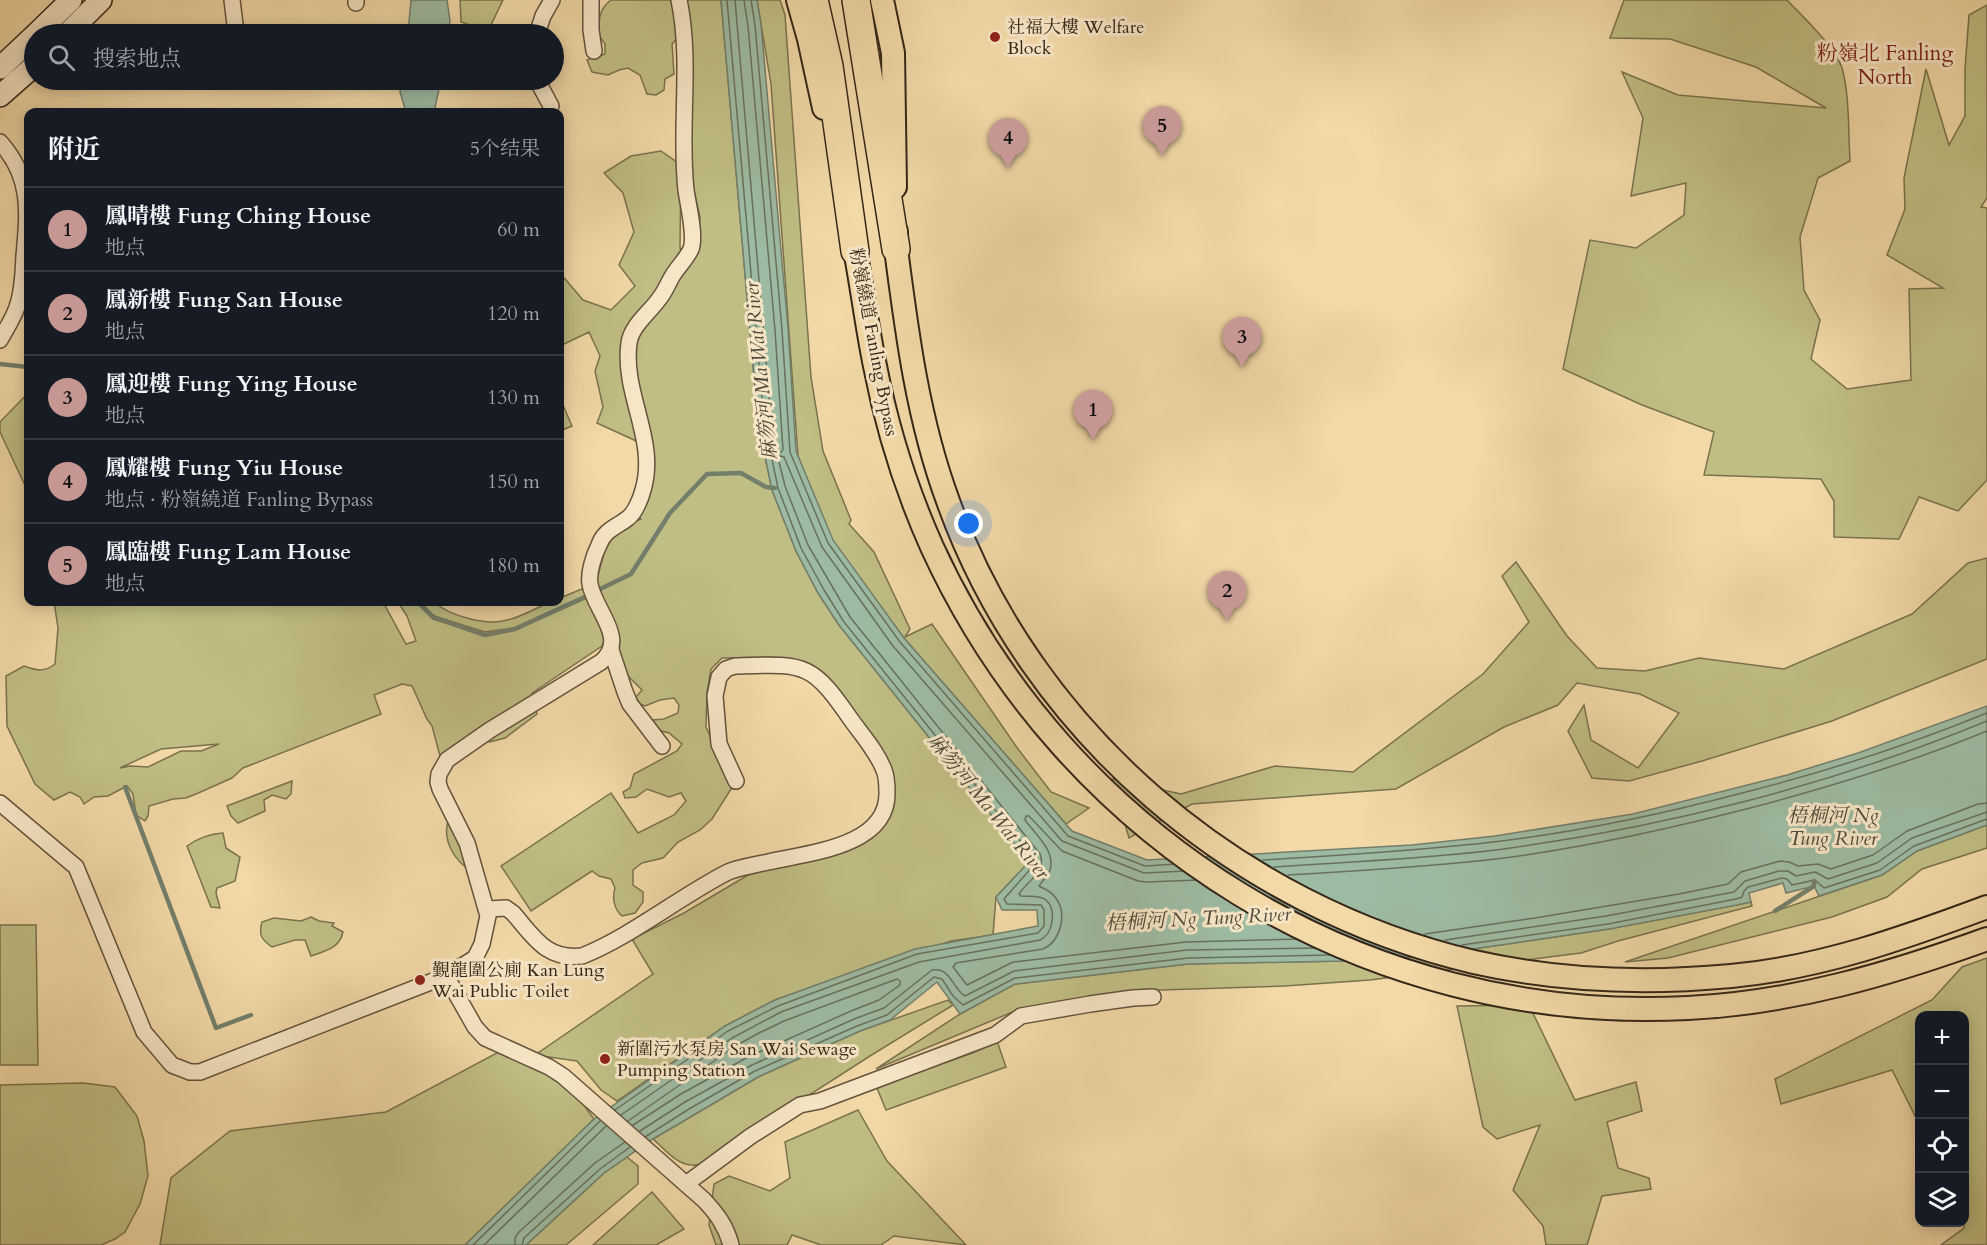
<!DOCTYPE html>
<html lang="zh">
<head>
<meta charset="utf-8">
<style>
	body { margin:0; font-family:Cardo,"Noto Serif SC",serif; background:#20242c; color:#f1f3f6 }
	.controls { position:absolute; right:18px; bottom:18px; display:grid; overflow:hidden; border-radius:12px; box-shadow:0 3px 15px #0003 }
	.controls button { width:54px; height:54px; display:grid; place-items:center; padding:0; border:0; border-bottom:2px solid #363941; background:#171b24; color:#f1f3f6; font:30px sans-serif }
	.you { position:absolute; left:969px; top:524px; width:21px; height:21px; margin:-15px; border:4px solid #fff; border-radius:50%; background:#1a73e8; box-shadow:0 0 0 9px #1a73e833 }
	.badge { display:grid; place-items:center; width:39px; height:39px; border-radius:50%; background:#c59692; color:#111; font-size:20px; font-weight:700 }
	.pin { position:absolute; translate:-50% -50px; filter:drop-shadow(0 2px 3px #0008) }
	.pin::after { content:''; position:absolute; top:32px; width:21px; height:18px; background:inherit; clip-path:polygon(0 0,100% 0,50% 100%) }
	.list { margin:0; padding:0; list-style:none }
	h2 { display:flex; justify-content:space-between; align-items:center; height:78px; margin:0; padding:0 24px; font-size:26px }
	h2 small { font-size:20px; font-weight:400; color:#9ea1a6 }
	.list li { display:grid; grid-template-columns:39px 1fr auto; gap:18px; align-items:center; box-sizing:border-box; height:84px; padding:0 24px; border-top:2px solid #363941 }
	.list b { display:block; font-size:22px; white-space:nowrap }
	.list p { margin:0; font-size:20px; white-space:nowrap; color:#9ea1a6 }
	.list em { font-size:20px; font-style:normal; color:#9ea1a6 }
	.icon { flex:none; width:33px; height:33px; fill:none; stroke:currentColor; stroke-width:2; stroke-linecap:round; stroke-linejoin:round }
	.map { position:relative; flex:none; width:1987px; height:1245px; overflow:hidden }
	.search { position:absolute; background:#171b24; box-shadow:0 3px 15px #0003; left:24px; top:24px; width:540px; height:66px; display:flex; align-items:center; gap:15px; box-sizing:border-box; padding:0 21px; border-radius:33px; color:#9ea1a6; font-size:22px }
	.panel { position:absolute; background:#171b24; box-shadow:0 3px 15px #0003; left:24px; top:108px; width:540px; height:498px; border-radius:12px }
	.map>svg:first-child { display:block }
	.green { fill:#c0be84; stroke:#7a724e; stroke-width:1.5; fill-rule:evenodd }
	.water { fill:#9dbba3; stroke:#737f6b; stroke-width:1.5 }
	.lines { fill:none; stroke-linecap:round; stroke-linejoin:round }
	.shore { stroke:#68705e; stroke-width:1.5 }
	.stream { stroke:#737f6b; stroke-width:4.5 }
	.street-casing { stroke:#64533c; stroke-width:18 }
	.secondary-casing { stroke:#342618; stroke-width:24 }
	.primary-casing { stroke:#342618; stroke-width:26 }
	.highway-casing { stroke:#342618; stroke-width:30 }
	.street { stroke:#f7e6c6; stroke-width:15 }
	.secondary { stroke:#f7e6c6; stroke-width:21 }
	.primary { stroke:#f3d9a8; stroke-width:22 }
	.highway { stroke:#f3d9a8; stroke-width:27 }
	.poi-dot { fill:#8f2418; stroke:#f7e6c6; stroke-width:2 }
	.labels { text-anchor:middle; stroke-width:6; stroke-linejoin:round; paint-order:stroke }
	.poi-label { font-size:18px; fill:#342618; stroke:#f7e6c6; text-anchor:start }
	.street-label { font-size:18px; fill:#342618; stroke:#f7e6c6 }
	.water-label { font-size:20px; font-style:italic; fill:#4e4b3b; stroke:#f7e6c6 }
	.quarter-label { font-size:21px; fill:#7a1f14; stroke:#f7e6c6 }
</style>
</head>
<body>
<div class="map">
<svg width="1987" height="1245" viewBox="0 0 1987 1245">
	<rect width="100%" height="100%" fill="#f3d9a8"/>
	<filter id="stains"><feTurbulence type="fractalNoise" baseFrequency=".00333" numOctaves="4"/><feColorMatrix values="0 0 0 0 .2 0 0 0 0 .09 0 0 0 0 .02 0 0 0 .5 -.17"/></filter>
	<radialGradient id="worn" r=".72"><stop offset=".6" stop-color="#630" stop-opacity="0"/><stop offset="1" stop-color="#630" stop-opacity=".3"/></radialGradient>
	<!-- green -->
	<g class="green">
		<path d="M460,0H503L488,31L461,22Z"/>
		<path d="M611,0H721L758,422L772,490L796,551L818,593L839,625L1029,862L996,897L993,935L951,941L775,1000L725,1026L617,1101L601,1090L577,1061L535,1055L653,974L632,939L684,913L748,875L861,845C880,833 896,812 893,788L838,689L821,671L804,664L772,657L722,658L711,669L707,692L706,727L717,751L740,787L731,789L712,819L700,830L678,842L663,858L642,863L633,870V885L643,892V902L635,913L622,916C614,909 612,898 615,888L611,879L599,876L592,871L531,911L501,866L611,793L638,833L674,815L686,801L681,793L669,797L647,789L636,797L625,798L623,792L630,788L634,774L677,751L682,744L669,733L654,729L649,725L653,720L664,719L678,713L679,705L674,698L660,700L645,706L640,704L636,697L642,690L621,669L618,636L596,583L604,553L615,531L641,519L631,510L645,480V445L597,423L603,407L595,371L600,356L589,332L560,346V273L583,300L611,310L635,286L619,265L634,232L623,193L604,173L631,156L661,151L681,165L680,248L687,266L699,245L700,217L690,173L678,37L672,44L674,74L665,79L664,90L656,95L647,94L640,75L628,68L619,70L608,75L592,72L587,60L605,54V44L599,36C599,20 598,10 611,0Z"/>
		<path d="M757,0H780L785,15L811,377L823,451L851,520L849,524L874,552L910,629L905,637L932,624L1018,749L1051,792L1089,808L1066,824L904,638L831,543L798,456L771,84Z"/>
		<path d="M1624,0H1787C1802,16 1836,48 1842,68C1850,97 1848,131 1850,161L1818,178L1800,237L1804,290L1820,320L1811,359L1847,389L1911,380L1909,289L1943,288L1887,255L1905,209L1904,178L1926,69L1949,145L1965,116V69L1969,15L1987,5V198L1981,207L1987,208V480L1958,511L1919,497L1899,539L1834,537V501L1821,479L1704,475L1714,432L1642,405L1563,369L1590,240L1636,248L1684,215L1686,183L1631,196L1643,118L1622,72L1678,95L1826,108L1756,67L1670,39L1610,38Z"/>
		<path d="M28,393V492L0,432V422Z"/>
		<path d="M560,398L572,426L560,431Z"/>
		<path d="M1987,558V659L1832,721L1702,761L1629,781L1592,778L1568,731L1584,705L1591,740L1638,768L1679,713L1640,694L1577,683L1558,705L1504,727L1396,789L1192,804L1129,838L1112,779L1181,794L1275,766L1353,772L1483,674L1529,622L1502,576L1516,562L1567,636L1597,668L1645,671L1699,658L1784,669L1912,614L1968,563Z"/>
		<path d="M584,588L586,596L514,628L485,632L434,616L420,602H434C450,616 486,626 507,620C522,617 537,607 551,602H560V598Z"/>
		<path d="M587,598L602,627L605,640L602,646L532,693L537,714L505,738L490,742L474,738L460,742L440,756L432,726L427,719L412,686L402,684L374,695L381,714L243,768L232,778L196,794L186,798L173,799L149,806L148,816L145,821L136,815L133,794L127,786L108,796L94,797L84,804L80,797L70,792L54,800L35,784L7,726L6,676L24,666C37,671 45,672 55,664L58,628L54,602H383L406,644L416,641L407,616L398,602H416L433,619L485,635L515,630ZM219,744L201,751H181L148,767L130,766L120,768L161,749Z"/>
		<path d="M292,781L291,794L286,799L272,795L264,800L265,811L238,823L231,816L227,806Z"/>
		<path d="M448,821L465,826L471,871C455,861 442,841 448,821Z"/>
		<path d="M1987,825V848L1922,869L1887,897L1832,917L1668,958L1625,962L1882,875L1917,851Z"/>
		<path d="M223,833L226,848L240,857L235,881L217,888L216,893L220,908L211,907L187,846C198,838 209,834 223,833Z"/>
		<path d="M1751,902L1752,906L1618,941L1581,953L1370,980L1285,986L1130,991L1054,1004L1015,1011L876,1069L960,1014L1015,984L1188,964L1343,961L1425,956L1609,929Z"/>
		<path d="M311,917L319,921L334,923L332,926L343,932C340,948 325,951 311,956L305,940H295L272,947C262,940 258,935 262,922L274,918L301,921Z"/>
		<path d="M0,925H36L38,1065H0Z"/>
		<path d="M1987,958V1245H1941L1964,1228V1016H1920L1919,1124L1892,1070L1781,1104L1775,1079L1932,1000L1962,967Z"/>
		<path d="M948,1000L953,1005L870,1056L702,1164C680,1170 668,1152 653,1139L758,1077L860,1031Z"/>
		<path d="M1529,1005L1575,1100L1636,1082L1642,1111L1607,1122L1618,1168L1649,1178L1651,1189L1602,1196L1587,1245H1546L1543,1226L1513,1190L1540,1125L1497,1139L1483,1127L1457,1006Z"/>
		<path d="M997,1041L1006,1067L886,1110L877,1088C915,1069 960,1062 997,1041Z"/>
		<path d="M508,1047L563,1076L594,1119L465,1245H160L171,1178L230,1131L386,1112Z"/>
		<path d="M83,1083L115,1087L137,1116L144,1141L148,1176L140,1204L125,1232L115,1239L101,1245H0V1085Z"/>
		<path d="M858,1110L887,1161L966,1245L894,1236L881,1245H821L792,1235L787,1245H716L709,1225L714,1184L729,1176L770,1191L790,1178L785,1142Z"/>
		<path d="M627,1157L638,1166V1184L566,1245H526L604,1173Z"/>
		<path d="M652,1192L684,1229L656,1245H593Z"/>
	</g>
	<!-- water -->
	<g class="water">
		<path d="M411,0H447L450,21L448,34H408Z"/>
		<path d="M721,0H757L761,24L788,329L796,451L833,540L904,638L1072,831L1147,860L1412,845L1495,836L1633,814L1787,775L1858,753L1987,706V825L1917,851L1882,875L1819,896L1814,886L1786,893L1783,883L1749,893L1751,902L1737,905L1609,929L1425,956L1343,961L1188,964L1015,984L960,1014L937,982L890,1020L860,1031L758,1077L653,1139L604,1173L526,1245H465L594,1119L725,1026L775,1000L915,949L1038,926L1037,910H1002L996,897L1029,862L839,625L818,593L796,551L772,490L758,422Z"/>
		<path d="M402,80H441L434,112H406L400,92Z"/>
	</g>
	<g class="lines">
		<!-- shore -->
		<g class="shore">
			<path d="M735,0L771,420L777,451L780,453L783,450L775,330L748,26L744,0"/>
			<path d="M751,0L755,25L782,330L790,452L828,543L900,642L1068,836L1145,866L1176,864"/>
			<path d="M1263,860C1340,855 1416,851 1493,842C1579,832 1663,814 1746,792C1828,771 1909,745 1987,713"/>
			<path d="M1274,867C1348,862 1422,859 1496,850C1662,828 1832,785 1987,721"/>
			<path d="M1288,875C1358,871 1427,867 1496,859C1584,848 1669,829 1754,807C1833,786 1912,762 1987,731"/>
			<path d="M1198,880L1147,882L1138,881L1062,851L1029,816H1026L1025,820C1035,834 1056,851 1050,870C1048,876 1043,880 1039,886C1044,889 1051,891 1055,897C1068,913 1061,941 1043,949L956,963L953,967L967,985L1013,962L1186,942L1299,939"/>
			<path d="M1425,934L1535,918L1679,894L1728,884L1741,872L1780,861L1789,862L1798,866L1818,864L1831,869L1873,855L1907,831L1978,804L1987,803"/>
			<path d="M1445,940L1606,916L1734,892L1745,881L1779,871H1788L1796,876L1815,872L1828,879L1877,863L1912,838L1987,812"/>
			<path d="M1462,945L1608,924L1736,899L1742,897L1744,891L1748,887L1782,878L1787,879L1792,885L1815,880L1824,888L1880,870L1914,846L1987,819"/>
			<path d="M615,1110L728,1031L778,1006L917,954L1038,933L1044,926V910L1041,905L1007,904L1004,899L1033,866L1034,858L844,622L824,590L801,548L778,488L764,421L727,0"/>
			<path d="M621,1115L732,1038L781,1012L919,962L1040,940C1053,934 1057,910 1046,900C1040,895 1029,897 1021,896L1019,894C1027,881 1047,872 1040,854L850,617L808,545L785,486L778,458L780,456L784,457L822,547L893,646L1062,841L1144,873L1186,871"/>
			<path d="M628,1121L737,1045L759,1033L784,1021L897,979L900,981V985L879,1000L851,1011L748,1057L681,1094L633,1125"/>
			<path d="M640,1131L685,1102L752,1065L854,1019L884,1008L932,970C951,967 952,988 965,996L1014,971L1187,950L1316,948"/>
			<path d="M645,1137L689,1109L755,1071L857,1026L887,1015L934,977L942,979L953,996L963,1005L1015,978L1188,958L1330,955"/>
			<path d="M473,1245L600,1121"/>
			<path d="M484,1245L606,1126"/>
			<path d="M515,1245V1238L519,1232L595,1163L625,1142"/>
			<path d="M522,1245L524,1238L600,1169L630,1147"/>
		</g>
		<!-- stream -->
		<g class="stream">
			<path d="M0,364L28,367"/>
			<path d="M596,591L631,574L670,513L707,474L741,473L766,487L775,488"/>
			<path d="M418,602L433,617L485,635L515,629L589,595"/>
			<path d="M125,787L216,1028L251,1015"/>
			<path d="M1775,911L1814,886V881"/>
		</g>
		<!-- street casing -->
		<g class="street-casing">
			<g id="street">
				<path d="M232,0L236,33"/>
				<path d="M356,0V3"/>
				<path d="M591,0V30L594,51"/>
				<path d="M537,34L543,16L552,0"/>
				<path d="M537,80L551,106"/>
				<path d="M0,142C32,178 28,211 24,256C23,273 23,291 17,307C13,319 6,329 0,340"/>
				<path d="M611,650L625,692L630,704L662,746"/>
				<path d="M0,803L76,867L144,1032L172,1065L190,1072H200L446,976L475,958L482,944L488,916L467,843L440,789L438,782L439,774L447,760L490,730L601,662C629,639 594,610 590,584C588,573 594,555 599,545C604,530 617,527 628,518C635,513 641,498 643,490C658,440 622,394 629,343C631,326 650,312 659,299C665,292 668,283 673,275C678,267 687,258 691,249C696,236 688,205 686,190C679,128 692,62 679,0"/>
				<path d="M488,909L506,908L513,913C534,937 546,960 582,956C632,936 679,897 728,872C740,867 755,865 768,862C807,853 888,847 887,793C887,786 887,777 884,770C877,752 863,736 852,721C811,661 805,664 735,666L726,669L719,677L715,696L719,744L736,781"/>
				<path d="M446,976L475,1027L485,1038L549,1067L563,1076L704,1200C717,1214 726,1226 731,1245"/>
				<path d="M686,1184L751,1136L800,1105L820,1101L995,1035L1021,1016L1090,1004L1133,998L1153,997"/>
			</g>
		</g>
		<!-- secondary casing -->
		<g class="secondary-casing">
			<g id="secondary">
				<path d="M36,34L71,0"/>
				<path d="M67,34L101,0"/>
				<path d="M0,68L34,36"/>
				<path d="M0,96L34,66"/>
			</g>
		</g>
		<!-- primary casing -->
		<g class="primary-casing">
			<g id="primary">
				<path d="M798,0L809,39L824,108"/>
				<path d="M882,0L893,53L895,187"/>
				<path d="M896,232V249C907,334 918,420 948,501C1031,733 1237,906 1474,962C1558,981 1646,984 1731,976C1820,968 1904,938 1987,907"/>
				<path d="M852,234C861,278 866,322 875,366C887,428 906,489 932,547C1066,840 1365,1025 1688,1008C1792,1003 1890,974 1987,939"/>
			</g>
		</g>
		<!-- highway casing -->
		<g class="highway-casing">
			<g id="highway">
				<path d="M814,0L829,66L855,251"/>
				<path d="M856,0L896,249"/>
			</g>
		</g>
		<!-- street -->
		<use href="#street" class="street"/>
		<!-- secondary -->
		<use href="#secondary" class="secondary"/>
		<!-- primary -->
		<use href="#primary" class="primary"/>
		<!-- highway -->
		<use href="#highway" class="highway"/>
	</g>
	<!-- markers -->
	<g class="poi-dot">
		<circle cx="995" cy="37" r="6"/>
		<circle cx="420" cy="980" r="6"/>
		<circle cx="605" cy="1059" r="6"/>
	</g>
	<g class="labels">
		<!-- poi labels -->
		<g class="poi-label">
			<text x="1007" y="33">社福大樓 Welfare<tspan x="1007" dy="21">Block</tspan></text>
			<text x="432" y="976">覲龍圍公廁 Kan Lung<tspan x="432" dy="21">Wai Public Toilet</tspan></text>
			<text x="617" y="1055">新圍污水泵房 San Wai Sewage<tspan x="617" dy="21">Pumping Station</tspan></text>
		</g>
		<!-- street labels -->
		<g class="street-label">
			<text transform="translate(874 342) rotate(79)" y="6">粉嶺繞道 Fanling Bypass</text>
		</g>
		<!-- water labels -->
		<g class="water-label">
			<text transform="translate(760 371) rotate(-96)" y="7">麻笏河 Ma Wat River</text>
			<text transform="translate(989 806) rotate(51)" y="7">麻笏河 Ma Wat River</text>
			<text x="1833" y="822">梧桐河 Ng<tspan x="1833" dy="23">Tung River</tspan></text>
			<text transform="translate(1198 918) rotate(-3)" y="7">梧桐河 Ng Tung River</text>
		</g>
		<!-- quarter labels -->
		<g class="quarter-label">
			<text x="1885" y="60">粉嶺北 Fanling<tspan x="1885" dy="24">North</tspan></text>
		</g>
	</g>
	<rect width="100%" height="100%" filter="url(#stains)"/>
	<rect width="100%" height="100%" fill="url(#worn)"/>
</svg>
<div class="controls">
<button>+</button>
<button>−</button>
<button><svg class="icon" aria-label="locate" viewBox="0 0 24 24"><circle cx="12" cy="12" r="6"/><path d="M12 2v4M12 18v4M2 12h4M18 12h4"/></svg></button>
<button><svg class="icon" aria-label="layers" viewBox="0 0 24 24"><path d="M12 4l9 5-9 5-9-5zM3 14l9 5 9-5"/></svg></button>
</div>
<div class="you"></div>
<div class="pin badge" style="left:1093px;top:440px">1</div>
<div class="pin badge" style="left:1227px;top:621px">2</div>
<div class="pin badge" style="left:1242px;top:367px">3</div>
<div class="pin badge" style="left:1008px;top:168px">4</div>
<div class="pin badge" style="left:1162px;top:156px">5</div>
<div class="search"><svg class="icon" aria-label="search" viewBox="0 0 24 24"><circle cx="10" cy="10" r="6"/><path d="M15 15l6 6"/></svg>搜索地点</div>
<section class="panel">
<h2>附近<small>5个结果</small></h2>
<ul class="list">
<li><span class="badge">1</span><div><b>鳳晴樓 Fung Ching House</b><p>地点</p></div><em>60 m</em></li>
<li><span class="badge">2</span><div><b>鳳新樓 Fung San House</b><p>地点</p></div><em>120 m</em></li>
<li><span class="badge">3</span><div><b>鳳迎樓 Fung Ying House</b><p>地点</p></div><em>130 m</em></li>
<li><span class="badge">4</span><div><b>鳳耀樓 Fung Yiu House</b><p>地点 · 粉嶺繞道 Fanling Bypass</p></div><em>150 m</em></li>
<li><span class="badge">5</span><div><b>鳳臨樓 Fung Lam House</b><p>地点</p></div><em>180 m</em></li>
</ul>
</section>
</div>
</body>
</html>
